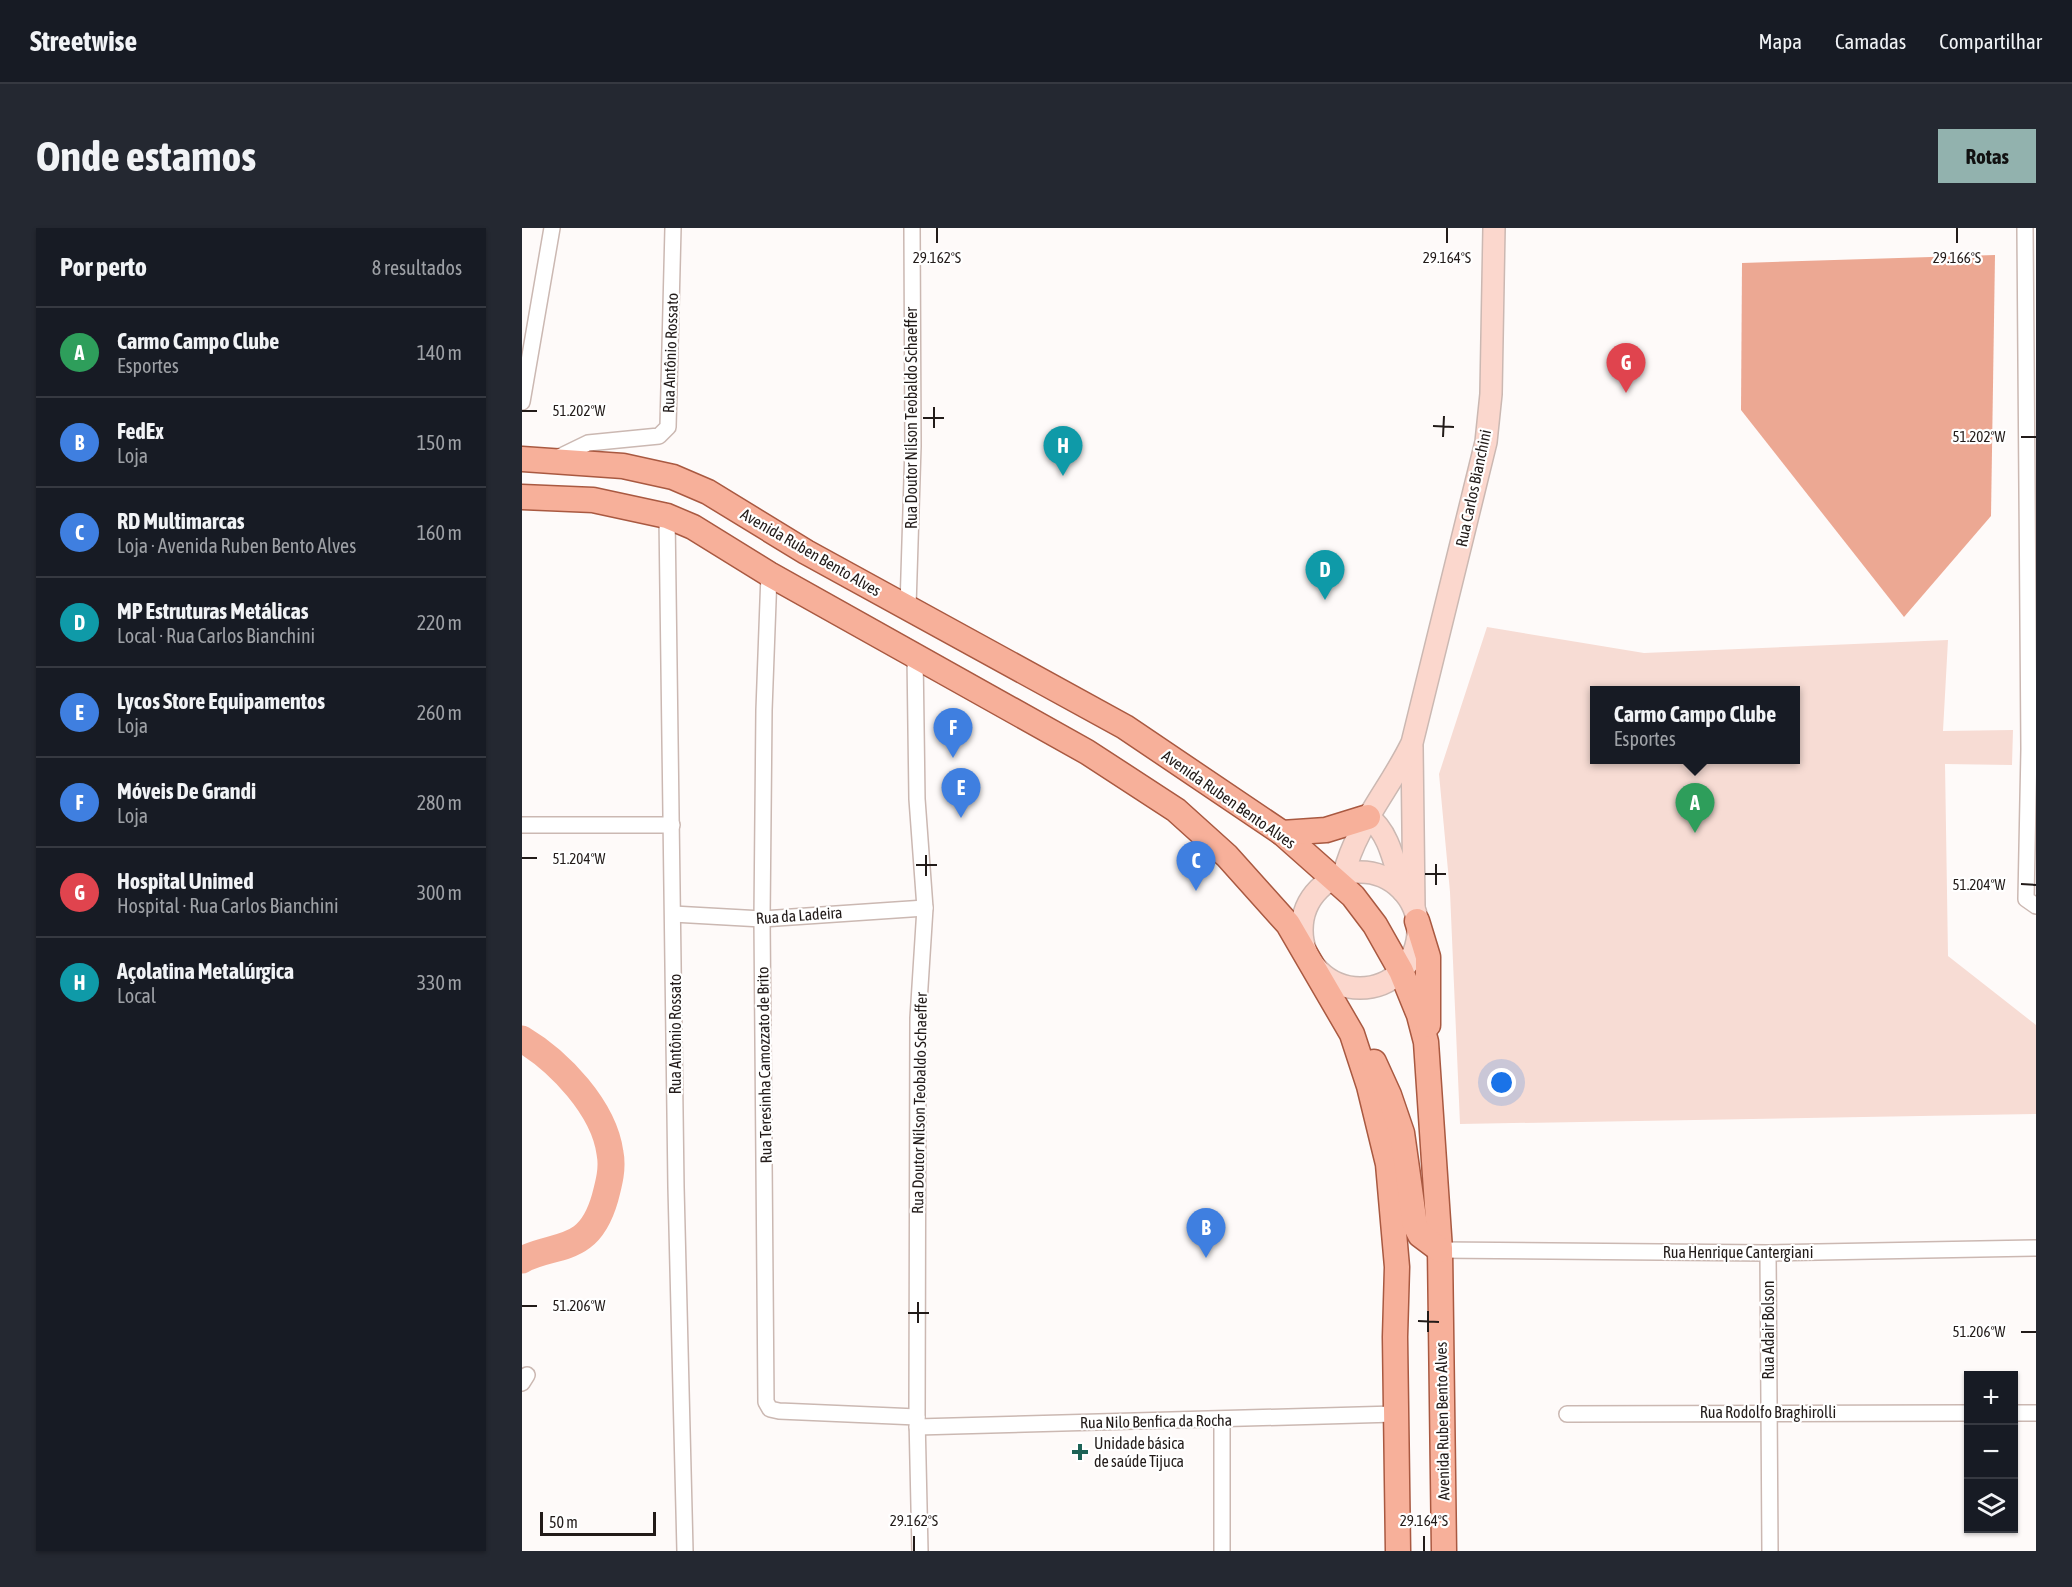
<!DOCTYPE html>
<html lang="pt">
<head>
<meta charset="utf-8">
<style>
	body { margin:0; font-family:"Asap Condensed",sans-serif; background:#242831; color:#f1f3f6 }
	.controls { position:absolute; right:18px; bottom:18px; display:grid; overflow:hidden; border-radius:0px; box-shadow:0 2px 4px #0004 }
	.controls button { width:54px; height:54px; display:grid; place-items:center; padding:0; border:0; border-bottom:2px solid #363941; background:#171b24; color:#f1f3f6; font:30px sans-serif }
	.scale { position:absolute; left:18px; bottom:15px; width:116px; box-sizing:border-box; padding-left:6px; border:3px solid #221b19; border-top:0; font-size:16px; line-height:21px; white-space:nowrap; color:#221b19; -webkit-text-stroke:4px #fff; paint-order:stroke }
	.you { position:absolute; left:980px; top:855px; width:21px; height:21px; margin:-15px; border:4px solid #fff; border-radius:50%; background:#1a73e8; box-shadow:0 0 0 9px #1a73e833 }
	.badge { display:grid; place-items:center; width:39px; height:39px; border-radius:50%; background:#92b2ae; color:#fff; font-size:20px; font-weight:700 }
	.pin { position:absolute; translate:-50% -50px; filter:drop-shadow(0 2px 3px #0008) }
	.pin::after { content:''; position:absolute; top:32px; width:21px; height:18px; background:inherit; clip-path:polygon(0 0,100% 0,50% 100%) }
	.popup { position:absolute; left:1068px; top:458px; width:210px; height:78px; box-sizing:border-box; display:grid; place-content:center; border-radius:0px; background:#171b24; filter:drop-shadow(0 2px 4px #0005); font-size:20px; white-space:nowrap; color:#9ea1a6 }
	.popup b { font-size:22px; color:#f1f3f6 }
	.popup::after { content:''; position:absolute; left:50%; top:100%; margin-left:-12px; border:12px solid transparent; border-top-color:#171b24 }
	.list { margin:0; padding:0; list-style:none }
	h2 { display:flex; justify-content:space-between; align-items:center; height:78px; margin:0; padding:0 24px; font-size:26px }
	h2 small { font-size:20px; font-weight:400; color:#9ea1a6 }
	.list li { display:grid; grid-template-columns:39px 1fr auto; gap:18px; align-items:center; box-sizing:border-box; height:90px; padding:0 24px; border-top:2px solid #363941 }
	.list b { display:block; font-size:22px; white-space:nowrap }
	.list p { margin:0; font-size:20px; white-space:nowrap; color:#9ea1a6 }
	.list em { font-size:20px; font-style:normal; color:#9ea1a6 }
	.icon { flex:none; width:33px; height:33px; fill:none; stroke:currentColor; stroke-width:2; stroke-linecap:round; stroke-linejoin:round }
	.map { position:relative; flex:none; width:1514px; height:1323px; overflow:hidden; border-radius:0px }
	header { display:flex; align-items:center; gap:36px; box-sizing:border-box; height:84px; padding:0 30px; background:#171b24; border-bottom:2px solid #363941 }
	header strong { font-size:28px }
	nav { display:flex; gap:33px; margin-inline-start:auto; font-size:21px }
	.intro { display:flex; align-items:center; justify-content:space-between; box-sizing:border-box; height:144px; padding:0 36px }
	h1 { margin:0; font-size:42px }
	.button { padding:15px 27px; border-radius:0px; background:#92b2ae; color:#111; font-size:21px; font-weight:700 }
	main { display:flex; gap:36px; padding:0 36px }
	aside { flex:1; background:#171b24; border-radius:0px; box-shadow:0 2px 4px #0004 }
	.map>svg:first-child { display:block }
	.green { fill:#f7dcd4; fill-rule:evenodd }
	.forest { fill:#eca893 }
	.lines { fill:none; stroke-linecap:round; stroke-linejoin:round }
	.river { stroke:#f4af9a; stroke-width:27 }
	.street-casing { stroke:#cbb8b2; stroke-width:18 }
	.secondary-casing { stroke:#cbb8b2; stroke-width:24 }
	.primary-casing { stroke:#a95941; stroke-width:27 }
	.street { stroke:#fff; stroke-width:15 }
	.secondary { stroke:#fbd7cd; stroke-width:21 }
	.primary { stroke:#f7b09a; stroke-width:24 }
	.ticks { fill:none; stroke:#221b19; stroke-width:2 }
	.poi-dot { fill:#1d6357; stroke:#fff; stroke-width:2 }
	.labels { text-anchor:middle; stroke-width:4.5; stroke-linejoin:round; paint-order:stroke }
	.street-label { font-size:16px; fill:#221b19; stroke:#fff }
	.poi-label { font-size:16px; fill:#221b19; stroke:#fff; text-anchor:start }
	.ticks-label { font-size:15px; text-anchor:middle; fill:#221b19; stroke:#fff; stroke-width:4.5; stroke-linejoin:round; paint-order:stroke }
</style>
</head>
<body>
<header>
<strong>Streetwise</strong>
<nav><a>Mapa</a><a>Camadas</a><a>Compartilhar</a></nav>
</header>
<div class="intro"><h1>Onde estamos</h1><a class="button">Rotas</a></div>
<main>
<aside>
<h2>Por perto<small>8 resultados</small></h2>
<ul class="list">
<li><span class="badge" style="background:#2e9e5b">A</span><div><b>Carmo Campo Clube</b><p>Esportes</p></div><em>140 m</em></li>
<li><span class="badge" style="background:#3f7fe0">B</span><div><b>FedEx</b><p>Loja</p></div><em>150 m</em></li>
<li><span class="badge" style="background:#3f7fe0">C</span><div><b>RD Multimarcas</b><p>Loja · Avenida Ruben Bento Alves</p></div><em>160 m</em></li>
<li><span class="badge" style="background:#0f9aa8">D</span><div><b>MP Estruturas Metálicas</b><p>Local · Rua Carlos Bianchini</p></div><em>220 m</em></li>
<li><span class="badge" style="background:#3f7fe0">E</span><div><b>Lycos Store Equipamentos</b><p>Loja</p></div><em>260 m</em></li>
<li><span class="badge" style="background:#3f7fe0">F</span><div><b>Móveis De Grandi</b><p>Loja</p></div><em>280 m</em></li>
<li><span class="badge" style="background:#e0444e">G</span><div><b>Hospital Unimed</b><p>Hospital · Rua Carlos Bianchini</p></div><em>300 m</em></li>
<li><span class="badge" style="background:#0f9aa8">H</span><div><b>Açolatina Metalúrgica</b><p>Local</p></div><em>330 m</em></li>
</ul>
</aside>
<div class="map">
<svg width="1514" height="1323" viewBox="0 0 1514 1323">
	<rect width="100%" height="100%" fill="#fefaf9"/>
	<!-- green -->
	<path class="green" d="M965,399L1122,425L1426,412L1421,503L1491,502L1490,537L1423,536L1426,728L1514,797V886L938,896L928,664L917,546ZM1072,462H1274V532H1072Z"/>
	<!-- forest -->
	<path class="forest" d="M1473,27L1469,288L1382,389L1219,182L1220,35Z"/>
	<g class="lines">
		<!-- river -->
		<path class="river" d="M0,811C37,833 82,880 88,925C91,940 87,955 83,970C79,984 72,1000 60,1009C43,1022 19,1021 0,1032"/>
		<!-- street casing -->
		<g class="street-casing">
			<g id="street">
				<path d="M1503,0L1507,521L1504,671L1514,678"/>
				<path d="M0,174L30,0"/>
				<path d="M33,231L66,215L137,208L146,199L151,0"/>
				<path d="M145,288L154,959L163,1323"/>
				<path d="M247,346L242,482L240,691L244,1174L248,1181L257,1183L395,1189"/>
				<path d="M386,379L391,218L390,0"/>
				<path d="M393,427L395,571L403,680L396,790L395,1189L398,1323"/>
				<path d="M0,597H150"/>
				<path d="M151,686L240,691L403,680"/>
				<path d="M918,1022L1246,1025L1514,1020"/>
				<path d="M1246,1025L1248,1323"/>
				<path d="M0,1155L5,1147"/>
				<path d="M1492,1185H1514"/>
				<path d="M1045,1186L1446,1185"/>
				<path d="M700,1192V1323"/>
				<path d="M395,1199L873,1186"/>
			</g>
		</g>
		<!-- secondary casing -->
		<g class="secondary-casing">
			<g id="secondary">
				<path d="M890,519L892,678"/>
				<path d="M846,589C868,604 873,639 881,663"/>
				<circle cx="838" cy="702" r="58"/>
				<path d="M822,646C833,599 869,559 890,515L964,214L969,166L972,0"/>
			</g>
		</g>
		<!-- primary casing -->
		<g class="primary-casing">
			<g id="primary">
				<path d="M0,231L101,238L151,249L186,264L284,324L603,499L760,605L831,668L853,697L879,743L897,787L904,814L918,1022L922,1323"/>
				<path d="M0,269L71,272L145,288L171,299L247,346L565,524L654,582L705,628L766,696L830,806L847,858L866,936L875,1039L873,1109L876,1323"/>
				<path d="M760,605L804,602L846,589"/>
				<path d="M895,693L906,729V797"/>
				<path d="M852,834L867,867L880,905L893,997L898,1007L918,1022"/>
			</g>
		</g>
		<!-- street -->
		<use href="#street" class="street"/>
		<!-- secondary -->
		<use href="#secondary" class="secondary"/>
		<!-- primary -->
		<use href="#primary" class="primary"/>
	</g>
	<!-- ticks -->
	<path class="ticks" d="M415,15V0M925,15V0M1435,15V0M0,183H15M401,190H422M911,198L932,199M412,200V179M921,209L922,188M1499,209H1514M0,630H15M394,637H415M903,646H924M404,648V627M1499,656L1514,657M914,657V636M0,1078H15M386,1085H407M896,1093L917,1094M396,1095V1074M906,1104V1083M1499,1104H1514M392,1323V1308M902,1323V1308"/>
	<!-- markers -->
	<path class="poi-dot" d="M555 1215h6v6h6v6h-6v6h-6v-6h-6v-6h6z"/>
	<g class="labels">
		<!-- street labels -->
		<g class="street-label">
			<text transform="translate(148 125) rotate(-88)" y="6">Rua Antônio Rossato</text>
			<text transform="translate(389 190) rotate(-90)" y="6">Rua Doutor Nílson Teobaldo Schaeffer</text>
			<text transform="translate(951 260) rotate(-78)" y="6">Rua Carlos Bianchini</text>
			<text transform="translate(289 324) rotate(30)" y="6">Avenida Ruben Bento Alves</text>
			<text transform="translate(707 571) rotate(35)" y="6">Avenida Ruben Bento Alves</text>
			<text transform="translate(277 687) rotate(-4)" y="6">Rua da Ladeira</text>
			<text transform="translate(153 806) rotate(-90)" y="6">Rua Antônio Rossato</text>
			<text transform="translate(242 837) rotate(-91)" y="6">Rua Teresinha Camozzato de Brito</text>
			<text transform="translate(397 875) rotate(-89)" y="6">Rua Doutor Nílson Teobaldo Schaeffer</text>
			<text x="1216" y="1030">Rua Henrique Cantergiani</text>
			<text transform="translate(1246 1102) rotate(-90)" y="6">Rua Adair Bolson</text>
			<text x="1246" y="1190">Rua Rodolfo Braghirolli</text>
			<text transform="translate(634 1193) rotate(-1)" y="6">Rua Nilo Benfica da Rocha</text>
			<text transform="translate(920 1193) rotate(-91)" y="6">Avenida Ruben Bento Alves</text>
		</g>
		<!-- poi labels -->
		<g class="poi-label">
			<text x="572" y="1221">Unidade básica<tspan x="572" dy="18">de saúde Tijuca</tspan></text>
		</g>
	</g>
	<g class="ticks-label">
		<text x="415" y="35">29.162°S</text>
		<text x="925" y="35">29.164°S</text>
		<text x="1435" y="35">29.166°S</text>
		<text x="57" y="188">51.202°W</text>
		<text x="1457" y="214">51.202°W</text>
		<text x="57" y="636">51.204°W</text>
		<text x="1457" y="662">51.204°W</text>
		<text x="57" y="1083">51.206°W</text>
		<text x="1457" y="1109">51.206°W</text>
		<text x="392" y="1298">29.162°S</text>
		<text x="902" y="1298">29.164°S</text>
	</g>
</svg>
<div class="controls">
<button>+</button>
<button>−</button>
<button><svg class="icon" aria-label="layers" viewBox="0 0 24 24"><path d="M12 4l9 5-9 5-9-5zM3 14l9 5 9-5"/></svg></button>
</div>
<div class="scale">50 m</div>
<div class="you"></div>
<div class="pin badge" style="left:1173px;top:605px;background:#2e9e5b">A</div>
<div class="popup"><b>Carmo Campo Clube</b>Esportes</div>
<div class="pin badge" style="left:684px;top:1030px;background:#3f7fe0">B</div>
<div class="pin badge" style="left:674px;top:663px;background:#3f7fe0">C</div>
<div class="pin badge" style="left:803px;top:372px;background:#0f9aa8">D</div>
<div class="pin badge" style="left:439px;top:590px;background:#3f7fe0">E</div>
<div class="pin badge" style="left:431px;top:530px;background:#3f7fe0">F</div>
<div class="pin badge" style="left:1104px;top:165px;background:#e0444e">G</div>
<div class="pin badge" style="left:541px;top:248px;background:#0f9aa8">H</div>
</div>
</main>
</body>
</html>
